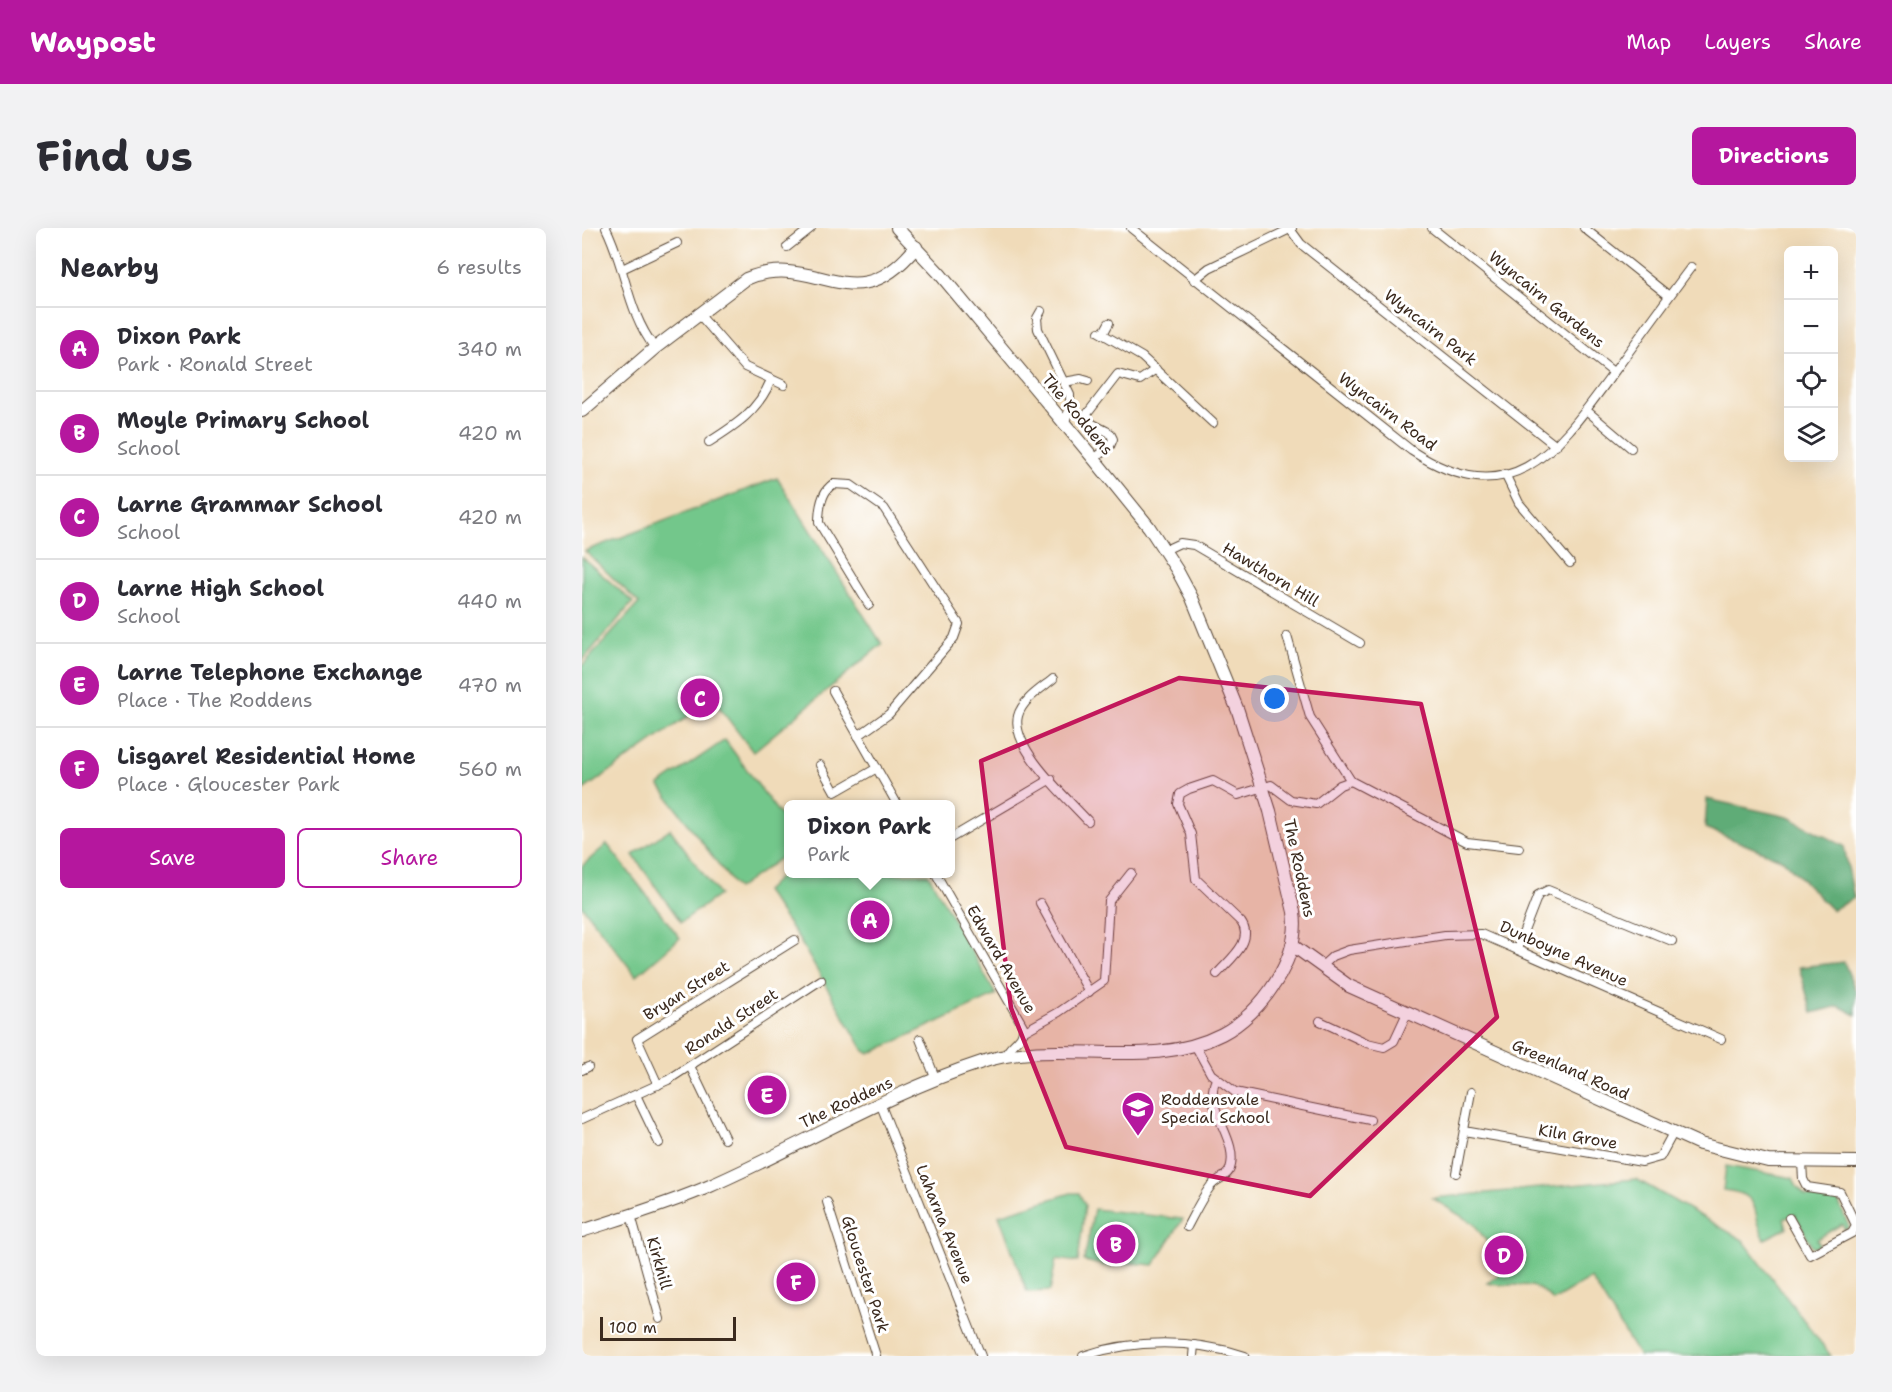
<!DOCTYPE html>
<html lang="en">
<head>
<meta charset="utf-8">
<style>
	body { margin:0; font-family:"Shantell Sans",sans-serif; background:#f2f2f3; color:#2b2b33 }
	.controls { position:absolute; right:18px; top:18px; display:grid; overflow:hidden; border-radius:9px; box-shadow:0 6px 24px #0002 }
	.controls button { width:54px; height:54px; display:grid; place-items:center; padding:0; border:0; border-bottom:2px solid #e1e1e2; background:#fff; color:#2b2b33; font:30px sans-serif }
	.scale { position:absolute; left:18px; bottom:15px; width:136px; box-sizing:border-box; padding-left:6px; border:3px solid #3b2a1e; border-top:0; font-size:16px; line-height:21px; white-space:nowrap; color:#3b2a1e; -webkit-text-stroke:4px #fff; paint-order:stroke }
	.you { position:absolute; left:693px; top:471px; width:21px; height:21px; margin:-15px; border:4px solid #fff; border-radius:50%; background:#1a73e8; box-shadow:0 0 0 9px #1a73e833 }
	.badge { display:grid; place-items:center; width:39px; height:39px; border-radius:50%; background:#b5179e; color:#fff; font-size:20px; font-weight:700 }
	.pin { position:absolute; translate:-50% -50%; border:3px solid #fff; box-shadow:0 2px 6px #0006 }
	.popup { position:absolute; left:202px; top:572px; width:171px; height:78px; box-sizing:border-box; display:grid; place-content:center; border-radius:9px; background:#fff; filter:drop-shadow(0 2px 4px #0005); font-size:20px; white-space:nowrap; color:#7c7c81 }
	.popup b { font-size:22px; color:#2b2b33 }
	.popup::after { content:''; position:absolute; left:50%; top:100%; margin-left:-12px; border:12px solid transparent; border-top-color:#fff }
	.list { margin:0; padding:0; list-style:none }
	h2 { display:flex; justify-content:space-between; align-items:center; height:78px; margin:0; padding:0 24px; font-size:26px }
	h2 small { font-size:20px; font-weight:400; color:#7c7c81 }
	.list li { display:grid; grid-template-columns:39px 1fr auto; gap:18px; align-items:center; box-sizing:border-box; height:84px; padding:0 24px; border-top:2px solid #e1e1e2 }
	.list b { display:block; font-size:22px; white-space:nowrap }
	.list p { margin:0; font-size:20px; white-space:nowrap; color:#7c7c81 }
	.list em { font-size:20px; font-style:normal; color:#7c7c81 }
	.actions { display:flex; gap:12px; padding:18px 24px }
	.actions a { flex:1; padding:14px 0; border:2px solid #b5179e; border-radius:9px; text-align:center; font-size:21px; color:#b5179e }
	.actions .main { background:#b5179e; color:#fff }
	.icon { flex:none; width:33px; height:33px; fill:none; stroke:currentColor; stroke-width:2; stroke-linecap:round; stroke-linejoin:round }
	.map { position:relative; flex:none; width:1274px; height:1128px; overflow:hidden; border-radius:9px }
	header { display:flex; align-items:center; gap:36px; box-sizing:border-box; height:84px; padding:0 30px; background:#b5179e; color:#fff }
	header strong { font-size:28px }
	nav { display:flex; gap:33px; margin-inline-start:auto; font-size:21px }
	.intro { display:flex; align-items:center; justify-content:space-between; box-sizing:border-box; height:144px; padding:0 36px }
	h1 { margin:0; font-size:42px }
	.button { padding:15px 27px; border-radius:9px; background:#b5179e; color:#fff; font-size:21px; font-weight:700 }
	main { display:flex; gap:36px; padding:0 36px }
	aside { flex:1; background:#fff; border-radius:9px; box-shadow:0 6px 24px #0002 }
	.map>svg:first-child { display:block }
	.green { fill:#73c78b; stroke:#577854; stroke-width:1.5 }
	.forest { fill:#5eac77; stroke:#4c6b4a; stroke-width:1.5 }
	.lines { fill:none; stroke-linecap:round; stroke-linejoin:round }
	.street-casing { stroke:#564535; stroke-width:10 }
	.secondary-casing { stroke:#564535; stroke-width:14 }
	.street { stroke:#fff; stroke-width:8 }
	.secondary { stroke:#fff; stroke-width:12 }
	.marked { fill:#c2185b; fill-opacity:0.2; stroke:#c2185b; stroke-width:4.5; stroke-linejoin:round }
	.labels { text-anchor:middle; stroke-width:6; stroke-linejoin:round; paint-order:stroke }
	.street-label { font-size:16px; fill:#3b2a1e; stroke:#fff }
	.poi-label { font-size:16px; fill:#3b2a1e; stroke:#fff; text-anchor:start }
</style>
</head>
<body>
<header>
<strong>Waypost</strong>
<nav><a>Map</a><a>Layers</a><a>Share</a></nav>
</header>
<div class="intro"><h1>Find us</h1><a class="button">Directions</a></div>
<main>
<aside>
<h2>Nearby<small>6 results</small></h2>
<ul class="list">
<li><span class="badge">A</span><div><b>Dixon Park</b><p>Park · Ronald Street</p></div><em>340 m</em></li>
<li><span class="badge">B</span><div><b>Moyle Primary School</b><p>School</p></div><em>420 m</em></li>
<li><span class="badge">C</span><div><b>Larne Grammar School</b><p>School</p></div><em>420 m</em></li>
<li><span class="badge">D</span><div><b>Larne High School</b><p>School</p></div><em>440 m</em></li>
<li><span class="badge">E</span><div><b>Larne Telephone Exchange</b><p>Place · The Roddens</p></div><em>470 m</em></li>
<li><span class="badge">F</span><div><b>Lisgarel Residential Home</b><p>Place · Gloucester Park</p></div><em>560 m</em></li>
</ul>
<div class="actions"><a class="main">Save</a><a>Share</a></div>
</aside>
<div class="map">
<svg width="1274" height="1128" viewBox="0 0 1274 1128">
	<rect width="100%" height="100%" fill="#fff"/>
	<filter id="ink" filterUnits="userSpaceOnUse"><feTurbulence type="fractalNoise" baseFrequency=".0167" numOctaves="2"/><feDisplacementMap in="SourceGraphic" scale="12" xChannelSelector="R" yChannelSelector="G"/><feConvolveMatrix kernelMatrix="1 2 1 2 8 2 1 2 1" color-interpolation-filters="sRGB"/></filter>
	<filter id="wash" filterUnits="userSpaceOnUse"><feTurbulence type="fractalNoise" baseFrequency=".008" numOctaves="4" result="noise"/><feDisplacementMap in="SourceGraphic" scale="24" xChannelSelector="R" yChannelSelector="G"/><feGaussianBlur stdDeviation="1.35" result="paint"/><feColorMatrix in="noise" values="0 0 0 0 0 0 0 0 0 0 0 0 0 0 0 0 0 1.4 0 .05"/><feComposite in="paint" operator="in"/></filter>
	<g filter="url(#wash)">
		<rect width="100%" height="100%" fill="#f0dbb9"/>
		<!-- green -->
		<g class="green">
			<path d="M195,250L300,416L171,524L131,471L1,562L0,438L57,375L3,323Z"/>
			<path d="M0,329L51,374L0,433Z"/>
			<path d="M143,512L207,599V624L155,661L77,557Z"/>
			<path d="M88,601L137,667L99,694L51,627Z"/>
			<path d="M25,616L98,710L54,748L0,678V638Z"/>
			<path d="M207,640V646H346L414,767L287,826L282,823L215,708L183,663Z"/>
			<path d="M1144,938L1211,950L1215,959L1224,968L1255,970L1267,999L1263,1002L1260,996L1235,1011L1238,1017L1233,1020L1230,1019L1213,986L1202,991L1205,1000L1183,1011C1167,985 1184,966 1141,962Z"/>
			<path d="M1054,951L1161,1012L1249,1128H1057L1009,1050L971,1073C949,1047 934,1062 906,1055L925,1041L892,996L850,970Z"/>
			<path d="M489,965H497L503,977L496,1034L474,1031L468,1063L445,1064L417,987Z"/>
			<path d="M512,981L601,991L572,1037L548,1035L528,1039L502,1033Z"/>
		</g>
		<!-- forest -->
		<g class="forest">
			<path d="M1125,571L1206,589L1262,618L1272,670L1250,682L1201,632L1123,600Z"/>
			<path d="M1262,734L1274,764V787L1257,778L1230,785L1217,739Z"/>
		</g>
	</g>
	<g filter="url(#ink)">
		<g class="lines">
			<!-- street casing -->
			<g class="street-casing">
				<g id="street">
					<path d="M24,0C44,40 45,84 73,120"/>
					<path d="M549,0L830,223C930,288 975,222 1030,147C1056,111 1082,75 1109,39"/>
					<path d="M850,0L1031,144"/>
					<path d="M1002,0L1087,68"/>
					<path d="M708,1L719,16L974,218"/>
					<path d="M205,19L229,0"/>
					<path d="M40,41L95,15"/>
					<path d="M612,52L627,40L710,0"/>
					<path d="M459,83L455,90L456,101L488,167V180L482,196"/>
					<path d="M116,85L163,139L202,157"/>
					<path d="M517,104L560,129L631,195"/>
					<path d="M521,106L527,95"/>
					<path d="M482,154L499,151L506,153"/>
					<path d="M1004,182L1049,220"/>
					<path d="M127,214C154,197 176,183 189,152"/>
					<path d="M512,231L528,218L531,211L528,205L509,195L505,186L536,146L558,152L574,141"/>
					<path d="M923,246L937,275L988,335"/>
					<path d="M583,322L598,315L612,317L778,415"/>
					<path d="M705,408L728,489L769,553L885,614L937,620"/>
					<path d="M471,451C460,460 440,472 436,488C428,519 485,570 506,593"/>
					<path d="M251,463L315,576"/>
					<path d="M276,508L307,486L372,410L377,396L302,280L269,257L251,256C239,264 237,281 237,295L287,377"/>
					<path d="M238,537L253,564L295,540"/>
					<path d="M369,610L469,551"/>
					<path d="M354,646L441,798C443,813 426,816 423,829"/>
					<path d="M458,675L507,764"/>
					<path d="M935,721L956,667L966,662L1090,713"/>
					<path d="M739,739L751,728L767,722L863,707L899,706L1139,811"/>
					<path d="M635,746C647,732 673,713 659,694L614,651L609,606L596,576L598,566L607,561L631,553L656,567L689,557L709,572L734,576L758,557L769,553"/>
					<path d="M738,793L785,815L802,819L812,813L825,785"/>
					<path d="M441,804L477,784L522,753L527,673L549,645"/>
					<path d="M338,811L354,852"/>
					<path d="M613,817L629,846L653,864L788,892"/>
					<path d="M108,838L143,911"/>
					<path d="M0,842L6,839"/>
					<path d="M76,857L55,811L213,712"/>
					<path d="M54,867L77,915"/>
					<path d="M298,875L399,1128"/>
					<path d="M0,891L86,852L239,752"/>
					<path d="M882,903L1060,934L1078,929L1091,905"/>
					<path d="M1220,935L1221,951L1225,959L1258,964L1274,997"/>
					<path d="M874,945L889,864"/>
					<path d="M245,974L294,1128"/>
					<path d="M49,987L78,1091"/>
					<path d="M1207,990L1228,1027L1270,1005L1274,998"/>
					<path d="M605,999C612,986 619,971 628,959C633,951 645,950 648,941C658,911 620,881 634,851"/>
					<path d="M501,1128C552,1111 611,1111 663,1128"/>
					<path d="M611,1128L612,1117"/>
				</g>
			</g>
			<!-- secondary casing -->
			<g class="secondary-casing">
				<g id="secondary">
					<path d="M0,183L73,120L164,51C234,21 271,97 334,19"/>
					<path d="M710,717L767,758L1118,916L1186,933L1274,934"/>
					<path d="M0,1003C43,989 87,976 128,958C219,918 305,865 400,834C479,808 565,845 640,806C679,786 719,730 712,684L688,583L656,483L610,370L595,342L567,299L512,231L358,46L315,0"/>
				</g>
			</g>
			<!-- street -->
			<use href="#street" class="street"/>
			<!-- secondary -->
			<use href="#secondary" class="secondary"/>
		</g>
	</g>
	<!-- marked area -->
	<path class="marked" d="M597,450L839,476L915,789L728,968L484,919L429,780L399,533Z"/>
	<!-- icons -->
	<defs>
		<g id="school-pin" transform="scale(1.725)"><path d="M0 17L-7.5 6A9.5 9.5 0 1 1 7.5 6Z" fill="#b5179e" stroke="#fff"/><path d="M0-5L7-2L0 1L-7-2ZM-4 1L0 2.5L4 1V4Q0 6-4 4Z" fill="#fff"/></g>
	</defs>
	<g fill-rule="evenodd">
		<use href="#school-pin" x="556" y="880"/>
	</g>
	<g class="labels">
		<!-- street labels -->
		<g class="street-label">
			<text transform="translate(965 71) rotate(39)" y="6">Wyncairn Gardens</text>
			<text transform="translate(849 99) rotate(38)" y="6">Wyncairn Park</text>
			<text transform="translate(806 183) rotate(37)" y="6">Wyncairn Road</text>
			<text transform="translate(496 186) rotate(50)" y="6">The Roddens</text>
			<text transform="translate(689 346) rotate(31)" y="6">Hawthorn Hill</text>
			<text transform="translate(718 640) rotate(78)" y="6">The Roddens</text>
			<text transform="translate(982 725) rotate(24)" y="6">Dunboyne Avenue</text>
			<text transform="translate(420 731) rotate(60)" y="6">Edward Avenue</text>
			<text transform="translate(104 762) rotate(-32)" y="6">Bryan Street</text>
			<text transform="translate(149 793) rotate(-33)" y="6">Ronald Street</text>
			<text transform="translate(989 841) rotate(24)" y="6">Greenland Road</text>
			<text transform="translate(264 874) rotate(-25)" y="6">The Roddens</text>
			<text transform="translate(996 908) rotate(10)" y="6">Kiln Grove</text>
			<text transform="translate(363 996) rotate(68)" y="6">Laharna Avenue</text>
			<text transform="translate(78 1035) rotate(74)" y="6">Kirkhill</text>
			<text transform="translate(284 1046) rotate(72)" y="6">Gloucester Park</text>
		</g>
		<!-- poi labels -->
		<g class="poi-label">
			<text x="579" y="877">Roddensvale<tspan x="579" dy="18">Special School</tspan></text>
		</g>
	</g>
</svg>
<div class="controls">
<button>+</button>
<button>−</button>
<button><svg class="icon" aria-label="locate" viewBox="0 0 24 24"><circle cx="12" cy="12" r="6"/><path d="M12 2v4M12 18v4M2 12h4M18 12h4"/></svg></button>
<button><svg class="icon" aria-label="layers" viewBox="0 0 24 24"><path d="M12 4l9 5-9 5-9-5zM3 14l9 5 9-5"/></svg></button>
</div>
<div class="scale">100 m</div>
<div class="you"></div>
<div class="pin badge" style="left:288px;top:692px">A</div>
<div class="popup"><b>Dixon Park</b>Park</div>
<div class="pin badge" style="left:534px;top:1016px">B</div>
<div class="pin badge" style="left:118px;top:470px">C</div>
<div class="pin badge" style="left:922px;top:1027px">D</div>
<div class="pin badge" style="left:185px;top:867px">E</div>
<div class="pin badge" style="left:214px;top:1054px">F</div>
</div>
</main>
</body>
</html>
